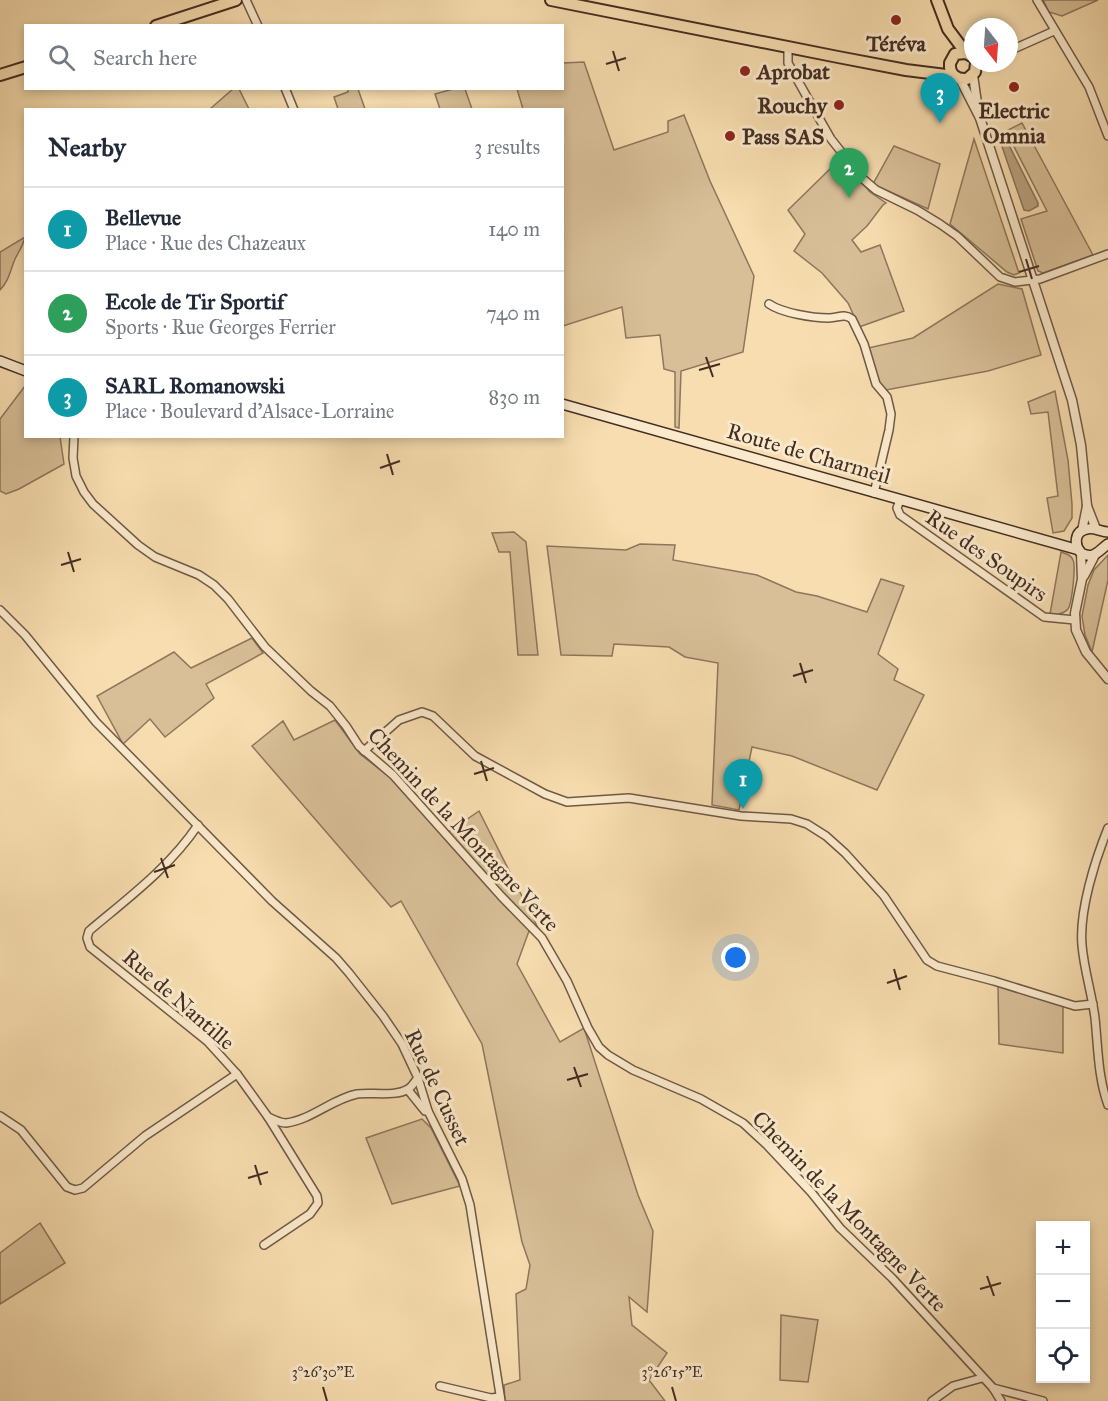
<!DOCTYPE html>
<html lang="en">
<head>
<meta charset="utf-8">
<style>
	body { margin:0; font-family:"IM FELL Great Primer",serif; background:#f6f6f7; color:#1f2937 }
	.controls { position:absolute; right:18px; bottom:18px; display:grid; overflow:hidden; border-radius:0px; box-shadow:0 3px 9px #0003 }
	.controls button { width:54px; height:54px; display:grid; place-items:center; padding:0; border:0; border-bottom:2px solid #e0e1e3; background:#fff; color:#1f2937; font:30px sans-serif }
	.compass { position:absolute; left:964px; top:18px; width:54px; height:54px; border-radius:50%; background:#fff; box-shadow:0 3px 9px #0003; rotate:163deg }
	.you { position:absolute; left:736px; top:958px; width:21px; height:21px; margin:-15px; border:4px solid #fff; border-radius:50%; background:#1a73e8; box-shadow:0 0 0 9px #1a73e833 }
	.badge { display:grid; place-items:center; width:39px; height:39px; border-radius:50%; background:#0f766e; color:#fff; font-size:20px; font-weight:700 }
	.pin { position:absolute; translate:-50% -50px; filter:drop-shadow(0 2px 3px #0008) }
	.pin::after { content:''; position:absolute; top:32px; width:21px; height:18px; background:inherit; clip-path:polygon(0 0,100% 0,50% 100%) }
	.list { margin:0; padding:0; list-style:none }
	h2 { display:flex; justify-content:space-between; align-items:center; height:78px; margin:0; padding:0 24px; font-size:26px }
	h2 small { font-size:20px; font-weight:400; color:#747a83 }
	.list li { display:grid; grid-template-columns:39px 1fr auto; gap:18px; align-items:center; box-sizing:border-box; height:84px; padding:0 24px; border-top:2px solid #e0e1e3 }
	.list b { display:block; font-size:22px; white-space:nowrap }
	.list p { margin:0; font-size:20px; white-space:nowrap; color:#747a83 }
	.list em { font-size:20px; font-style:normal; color:#747a83 }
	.icon { flex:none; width:33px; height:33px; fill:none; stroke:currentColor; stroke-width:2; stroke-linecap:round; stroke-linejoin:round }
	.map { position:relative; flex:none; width:1108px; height:1401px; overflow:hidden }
	.search { position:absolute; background:#fff; box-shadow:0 3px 9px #0003; left:24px; top:24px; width:540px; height:66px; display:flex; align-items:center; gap:15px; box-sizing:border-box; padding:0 21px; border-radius:0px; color:#747a83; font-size:22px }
	.panel { position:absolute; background:#fff; box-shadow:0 3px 9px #0003; left:24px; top:108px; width:540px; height:330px; border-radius:0px }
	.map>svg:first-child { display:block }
	.green { fill:#d8bf97; stroke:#8e765c; stroke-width:1.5 }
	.water { fill:#baa17f; stroke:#8a735a; stroke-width:1.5 }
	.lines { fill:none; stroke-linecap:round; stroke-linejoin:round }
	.minor-casing { stroke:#705945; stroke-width:10 }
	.tertiary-casing { stroke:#705945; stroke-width:11 }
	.secondary-casing { stroke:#432d22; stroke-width:12 }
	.primary-casing { stroke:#432d22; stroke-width:14 }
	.minor { stroke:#fae9cb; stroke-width:7 }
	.tertiary { stroke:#fae9cb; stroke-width:8 }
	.secondary { stroke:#fae9cb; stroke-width:9 }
	.primary { stroke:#f7ddaf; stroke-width:10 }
	.ticks { fill:none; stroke:#432d22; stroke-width:2 }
	.poi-dot { fill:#8f2418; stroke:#fae9cb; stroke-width:2 }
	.labels { text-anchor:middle; stroke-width:6; stroke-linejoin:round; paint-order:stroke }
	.poi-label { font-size:22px; font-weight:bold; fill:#432d22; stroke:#fae9cb }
	.street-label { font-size:22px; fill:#432d22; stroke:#fae9cb }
	.ticks-label { font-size:15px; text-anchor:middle; fill:#432d22; stroke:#fae9cb; stroke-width:6; stroke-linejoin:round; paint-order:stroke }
</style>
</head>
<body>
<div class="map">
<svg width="1108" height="1401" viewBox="0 0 1108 1401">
	<rect width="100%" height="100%" fill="#f7ddaf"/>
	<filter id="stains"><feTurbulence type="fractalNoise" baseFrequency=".00333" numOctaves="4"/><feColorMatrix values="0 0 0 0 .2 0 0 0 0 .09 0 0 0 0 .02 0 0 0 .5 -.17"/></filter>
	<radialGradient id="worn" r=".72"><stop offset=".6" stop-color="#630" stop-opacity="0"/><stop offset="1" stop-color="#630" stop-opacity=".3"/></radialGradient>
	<!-- green -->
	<g class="green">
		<path d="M1043,0H1098L1062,16L1049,12Z"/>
		<path d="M584,62L614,150L668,132V121L684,115L710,181L754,276L743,352L681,371L679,428L675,427V372L664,369L660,335L626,338L622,307L563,326L562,110L523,109L517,89L562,88L563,63Z"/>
		<path d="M234,88L239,89L249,109H210Z"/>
		<path d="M348,89H358L365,109H338L334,97L348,92Z"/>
		<path d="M453,89H465L472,109H440L435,94Z"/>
		<path d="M1022,123L1093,255L1043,273L1038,271L1021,219L1047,211L1006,131Z"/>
		<path d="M974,139L1019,273L1014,275L1007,272L950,224Z"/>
		<path d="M894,146L940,164L928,209L873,184Z"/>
		<path d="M838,157L870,192L886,203L883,205L867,226L852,240L861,252L880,245L904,311L859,327L848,303L822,273L794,251L805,234L788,210L833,166Z"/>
		<path d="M25,237C23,246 19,251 15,259C10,271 9,281 0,290V252Z"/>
		<path d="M998,284L1022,289L1041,355L988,371L886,390L879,385L868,348L913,338Z"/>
		<path d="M25,386L26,436L60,437L64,464L19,489L6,494L0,491V419Z"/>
		<path d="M1055,391L1068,460L1072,504V518L1064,531L1053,533L1047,498L1058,496L1048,412L1031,414L1028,402Z"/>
		<path d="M514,532L526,542L538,655H518L510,552H499L492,533Z"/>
		<path d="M640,544L675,545L673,560L757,575L796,592L817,596L867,612L881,579L904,586L878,654L898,669L894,680L924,695L877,790L792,756L752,747L739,810L712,805L718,663L685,657L669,647L614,644L612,656L561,655L547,546L626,550Z"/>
		<path d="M1061,552C1065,554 1071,554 1073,560C1076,566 1072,603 1068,609C1064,614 1056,615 1050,614Z"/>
		<path d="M1108,555V580L1092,652L1085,635L1082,616L1088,585L1094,570Z"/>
		<path d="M252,638L263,653L206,684L214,698L165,737L150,719L123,744L97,696L174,652L191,668Z"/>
		<path d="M335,720L360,754L392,779L444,835L479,811L538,928L529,931L517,964L560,1042L584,1028L638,1195L653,1231L647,1312L629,1297L632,1325L667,1353L649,1380L665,1401H505L504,1385L520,1380L516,1294L526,1289L530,1265L522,1242L482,1044L401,901L391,907L252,746L283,721L294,740Z"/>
		<path d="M998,985L1063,1006V1053L999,1044Z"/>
		<path d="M422,1119L431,1128L460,1186L392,1204L366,1138Z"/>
		<path d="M40,1223L65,1263L0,1304V1253Z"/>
		<path d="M781,1315L818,1320L808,1382L780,1380Z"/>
	</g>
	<!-- water -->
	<path class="water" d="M1003,133L1038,203V206L1029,211L1024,210L998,135Z"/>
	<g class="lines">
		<!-- minor casing -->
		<g class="minor-casing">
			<g id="minor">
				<path d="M246,0L258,26"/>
				<path d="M1037,0L1089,87L1108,136"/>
				<path d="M788,48V63L807,97L831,139L862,178L876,190L917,210L940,224L957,236L1000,277L1015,282L1040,279L1108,254"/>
				<path d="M1009,51L1054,31"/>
				<path d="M976,68L985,63"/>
				<path d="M285,88L294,110"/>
				<path d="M769,304C782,313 813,318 829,318C838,318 844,313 852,319L864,344L876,384L887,397L891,414L889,430L874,493"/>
				<path d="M74,436L73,458L76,476L84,492L93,504L138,545L155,557L199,575L214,585L228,599L265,647L311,691L330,706L346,726L359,746L393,775L501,896L542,938L567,981L588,1028L599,1047L608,1055L633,1070L701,1099L743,1123L767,1145L811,1192L840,1228L892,1278L993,1388L1001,1401"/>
				<path d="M900,500L897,508L900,515L1044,617L1075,620"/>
				<path d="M0,610L25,635L96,722L272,901L336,958L349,973L383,1016L402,1044L418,1078L428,1111L462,1179L470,1205L501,1401"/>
				<path d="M364,751L399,720L422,712L433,716L475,756L545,794L567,802L629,798L741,816L791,819L807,824L826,836L845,853L884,896L927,960L937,966L994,981L1075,1006L1093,1004"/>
				<path d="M198,825C169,868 128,898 89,931L87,938L90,947L207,1041L237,1074L268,1117C274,1120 280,1123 286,1123C311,1120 332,1099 357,1094C371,1092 396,1097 408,1089C412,1087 415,1081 418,1078"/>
				<path d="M1108,828C1095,860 1079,911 1082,945C1084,970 1092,994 1095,1018C1098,1047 1098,1078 1108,1105"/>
				<path d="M408,1090L425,1111H428"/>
				<path d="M0,1116L21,1130L67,1187L75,1190L83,1188L145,1136L237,1074"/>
				<path d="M264,1245L310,1214L318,1203L317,1196L268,1117"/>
				<path d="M440,1386L491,1398L500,1397"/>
				<path d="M993,1388L1043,1401"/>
				<path d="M932,1401L953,1386L982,1378"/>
			</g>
		</g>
		<!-- tertiary casing -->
		<g class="tertiary-casing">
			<g id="tertiary">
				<path d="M973,75L977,103"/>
				<path d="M960,79L980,118L1072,400L1081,445L1087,506L1096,529"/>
				<path d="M1082,531L1087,506"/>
				<path d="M1081,553L1082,579L1075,613L1076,630L1086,652L1108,679"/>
				<path d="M1084,576L1095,555"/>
			</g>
		</g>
		<!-- secondary casing -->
		<g class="secondary-casing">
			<g id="secondary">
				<path d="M0,361L26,371"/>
				<path d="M562,404L1079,550"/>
				<path d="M1108,532C1101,532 1094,527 1087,529C1074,531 1074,545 1081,553C1094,560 1098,551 1108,544"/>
			</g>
		</g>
		<!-- primary casing -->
		<g class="primary-casing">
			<g id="primary">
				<path d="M551,0L838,57L906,70L954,76"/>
				<path d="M937,0L948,29L966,53"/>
				<path d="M156,26L236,0"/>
				<path d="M973,57L966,53L955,54L950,63C949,74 956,80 967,79L975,72L976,63"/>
				<path d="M0,75L26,67"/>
			</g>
		</g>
		<!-- minor -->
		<use href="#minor" class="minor"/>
		<!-- tertiary -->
		<use href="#tertiary" class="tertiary"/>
		<!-- secondary -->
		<use href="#secondary" class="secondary"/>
		<!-- primary -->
		<use href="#primary" class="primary"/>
	</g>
	<!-- ticks -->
	<path class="ticks" d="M613,51L619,71M606,64L626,58M1026,259L1032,279M1019,272L1039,266M706,357L713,377M699,370L720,364M387,454L393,475M380,468L400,461M68,552L74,572M61,565L81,559M800,663L806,683M793,676L813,670M481,761L487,781M474,774L494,768M161,858L168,878M154,872L175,865M894,969L900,990M887,983L907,976M574,1067L581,1087M567,1080L588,1074M255,1165L261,1185M248,1178L268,1172M987,1276L994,1296M980,1289L1001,1283M323,1387L327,1401M672,1387L676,1401"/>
	<!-- markers -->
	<g class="poi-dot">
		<circle cx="896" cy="20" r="6"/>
		<circle cx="745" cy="71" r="6"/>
		<circle cx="1014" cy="87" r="6"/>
		<circle cx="839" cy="105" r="6"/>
		<circle cx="730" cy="136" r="6"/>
	</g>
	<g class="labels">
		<!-- poi labels -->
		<g class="poi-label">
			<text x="896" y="51">Téréva</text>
			<text x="757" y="79" text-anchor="start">Aprobat</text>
			<text x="827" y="113" text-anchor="end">Rouchy</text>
			<text x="1014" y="118">Electric<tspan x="1014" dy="25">Omnia</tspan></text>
			<text x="742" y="144" text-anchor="start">Pass SAS</text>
		</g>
		<!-- street labels -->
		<g class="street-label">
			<text transform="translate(809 453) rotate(16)" y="8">Route de Charmeil</text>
			<text transform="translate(987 555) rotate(35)" y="8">Rue des Soupirs</text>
			<text transform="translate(464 829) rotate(47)" y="8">Chemin de la Montagne Verte</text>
			<text transform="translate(179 999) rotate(41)" y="8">Rue de Nantille</text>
			<text transform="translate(438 1087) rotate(65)" y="8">Rue de Cusset</text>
			<text transform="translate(850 1211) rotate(46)" y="8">Chemin de la Montagne Verte</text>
		</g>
	</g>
	<g class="ticks-label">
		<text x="323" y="1377">3°26'30"E</text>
		<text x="672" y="1377">3°26'15"E</text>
	</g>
	<rect width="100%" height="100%" filter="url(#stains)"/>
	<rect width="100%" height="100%" fill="url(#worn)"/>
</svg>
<div class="controls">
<button>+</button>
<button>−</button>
<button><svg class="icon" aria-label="locate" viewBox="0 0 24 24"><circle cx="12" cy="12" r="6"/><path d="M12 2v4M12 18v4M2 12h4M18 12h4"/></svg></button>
</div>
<svg class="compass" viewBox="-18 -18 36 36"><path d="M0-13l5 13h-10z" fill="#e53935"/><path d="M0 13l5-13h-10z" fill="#747a83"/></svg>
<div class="you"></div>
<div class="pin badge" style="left:743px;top:809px;background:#0f9aa8">1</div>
<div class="pin badge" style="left:849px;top:198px;background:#2e9e5b">2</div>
<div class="pin badge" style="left:940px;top:123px;background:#0f9aa8">3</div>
<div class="search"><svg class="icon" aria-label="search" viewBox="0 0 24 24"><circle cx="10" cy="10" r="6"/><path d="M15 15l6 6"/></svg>Search here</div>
<section class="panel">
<h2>Nearby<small>3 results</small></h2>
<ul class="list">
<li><span class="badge" style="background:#0f9aa8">1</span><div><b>Bellevue</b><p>Place · Rue des Chazeaux</p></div><em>140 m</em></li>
<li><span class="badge" style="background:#2e9e5b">2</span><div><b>Ecole de Tir Sportif</b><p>Sports · Rue Georges Ferrier</p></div><em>740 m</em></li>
<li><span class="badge" style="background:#0f9aa8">3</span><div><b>SARL Romanowski</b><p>Place · Boulevard d'Alsace-Lorraine</p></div><em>830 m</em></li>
</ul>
</section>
</div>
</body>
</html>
